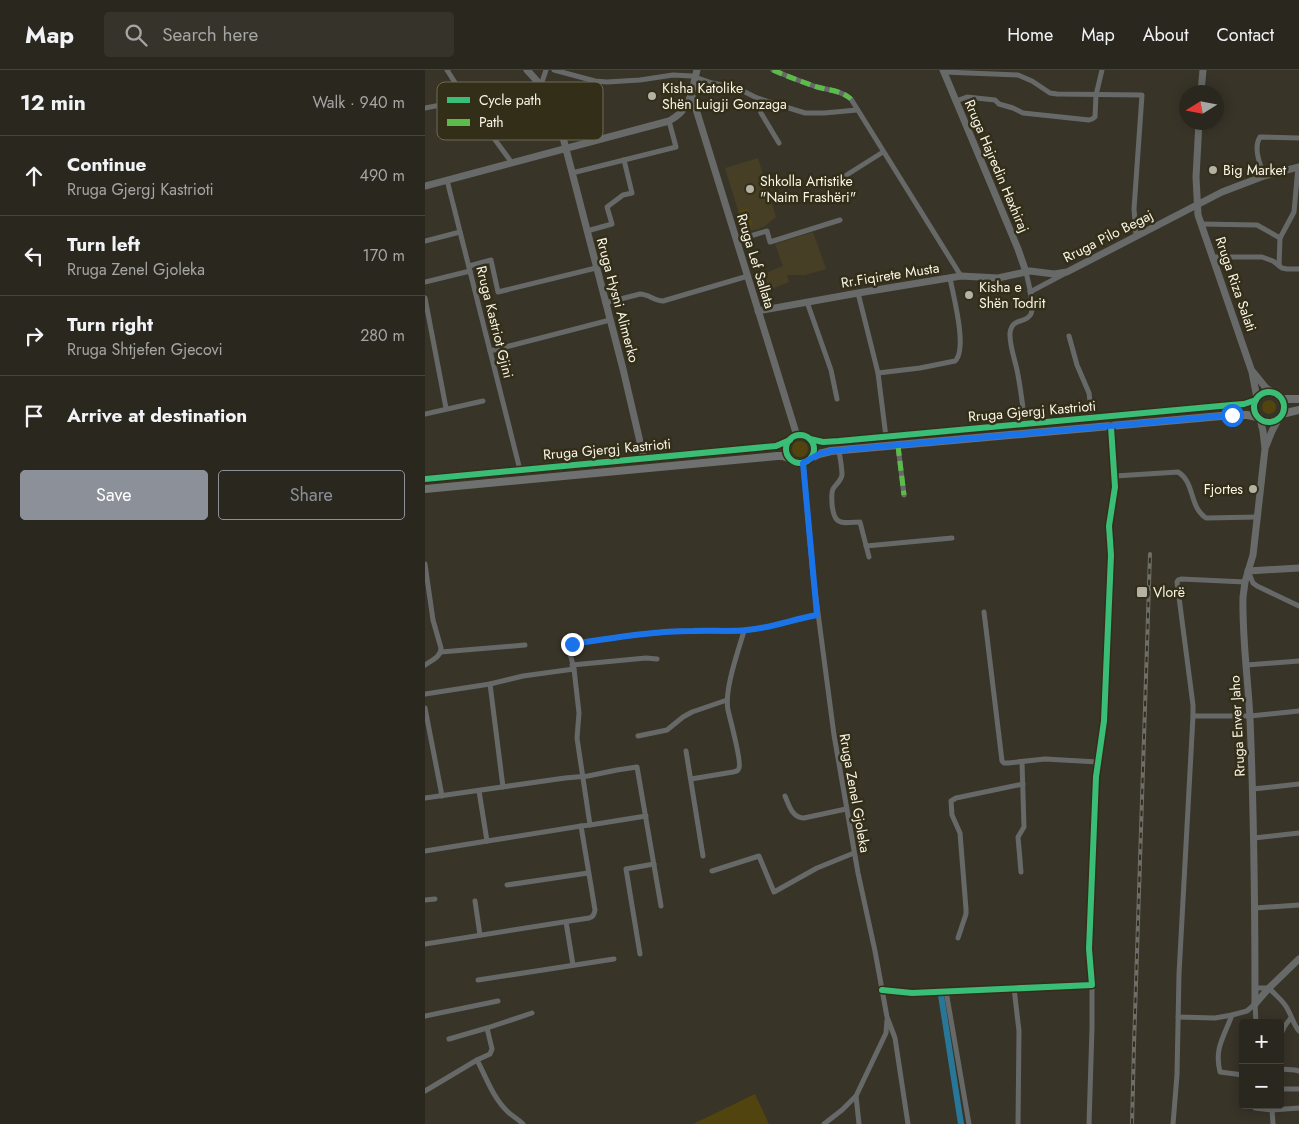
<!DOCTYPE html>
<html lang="en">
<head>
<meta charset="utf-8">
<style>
	body { margin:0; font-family:Jost,sans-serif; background:#36332b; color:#f1f3f6 }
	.controls { position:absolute; right:15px; bottom:15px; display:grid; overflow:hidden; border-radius:5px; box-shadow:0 2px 12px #0003 }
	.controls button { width:45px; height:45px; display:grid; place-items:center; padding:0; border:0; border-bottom:1px solid #46443c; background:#2a271e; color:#f1f3f6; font:25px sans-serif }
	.compass { position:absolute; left:754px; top:15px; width:45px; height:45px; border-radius:50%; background:#2a271e; box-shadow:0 2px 12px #0003; rotate:259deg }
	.stop { position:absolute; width:15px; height:15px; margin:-11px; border:4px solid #1a73e8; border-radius:50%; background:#fff }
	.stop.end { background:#1a73e8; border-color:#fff; box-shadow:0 1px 5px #0008 }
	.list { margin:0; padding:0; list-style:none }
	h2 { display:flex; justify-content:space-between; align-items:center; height:65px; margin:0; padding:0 20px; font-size:21px }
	h2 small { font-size:16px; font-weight:400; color:#a5a5a4 }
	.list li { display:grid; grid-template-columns:32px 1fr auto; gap:15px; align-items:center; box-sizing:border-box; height:80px; padding:0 20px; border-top:1px solid #46443c }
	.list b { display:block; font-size:19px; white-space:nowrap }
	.list p { margin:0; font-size:16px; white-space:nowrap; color:#a5a5a4 }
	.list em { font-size:16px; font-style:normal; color:#a5a5a4 }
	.actions { display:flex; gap:10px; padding:15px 20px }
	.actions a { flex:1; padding:11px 0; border:1px solid #8c9099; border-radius:5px; text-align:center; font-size:18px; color:#8c9099 }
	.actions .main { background:#8c9099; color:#fff }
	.icon { flex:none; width:28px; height:28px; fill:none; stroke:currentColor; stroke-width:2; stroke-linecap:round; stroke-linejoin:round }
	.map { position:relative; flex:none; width:874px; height:1054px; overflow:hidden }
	header { display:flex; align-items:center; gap:30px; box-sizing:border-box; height:70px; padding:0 25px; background:#2a271e; border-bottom:1px solid #46443c }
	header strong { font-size:24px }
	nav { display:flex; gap:28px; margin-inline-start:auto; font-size:18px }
	.search { width:350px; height:45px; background:#36332b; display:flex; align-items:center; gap:12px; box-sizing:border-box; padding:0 18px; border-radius:5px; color:#a5a5a4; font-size:19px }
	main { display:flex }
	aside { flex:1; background:#2a271e }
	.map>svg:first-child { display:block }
	.built { fill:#473f25 }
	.green { fill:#51440e }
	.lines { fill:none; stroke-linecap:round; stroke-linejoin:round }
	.canal { stroke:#287698; stroke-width:6 }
	.street { stroke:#676969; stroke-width:5 }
	.secondary { stroke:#686a69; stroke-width:7 }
	.primary { stroke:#6f7170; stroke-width:8 }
	.rail-casing { stroke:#6e6d69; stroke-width:4 }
	.rail { stroke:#332e18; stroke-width:2; stroke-dasharray:5.5; stroke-linecap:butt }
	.quiet { stroke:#5cbc4b; stroke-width:5; stroke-dasharray:10 5; stroke-linecap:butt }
	.cycleway-casing { stroke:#332e18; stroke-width:9 }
	.cycleway { stroke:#3abd76; stroke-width:6 }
	.route { stroke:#1a73e8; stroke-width:6 }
	.poi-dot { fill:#b5b1a5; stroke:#332e18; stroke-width:2 }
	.labels { text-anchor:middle; stroke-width:5; stroke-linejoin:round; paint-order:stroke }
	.poi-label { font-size:14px; fill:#f9f5e8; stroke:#332e18; text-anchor:start }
	.street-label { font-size:14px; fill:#f9f5e8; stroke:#332e18 }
	.key { fill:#332e18; stroke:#6e6a56; stroke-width:1 }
	.key-label { font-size:14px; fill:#f9f5e8 }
</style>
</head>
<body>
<header>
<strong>Map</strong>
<div class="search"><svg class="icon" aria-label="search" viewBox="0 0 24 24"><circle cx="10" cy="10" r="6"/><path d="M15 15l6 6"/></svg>Search here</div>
<nav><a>Home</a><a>Map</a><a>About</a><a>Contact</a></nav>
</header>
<main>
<aside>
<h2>12 min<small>Walk · 940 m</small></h2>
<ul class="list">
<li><svg class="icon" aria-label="ahead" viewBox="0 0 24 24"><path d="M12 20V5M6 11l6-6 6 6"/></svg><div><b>Continue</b><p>Rruga Gjergj Kastrioti</p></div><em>490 m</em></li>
<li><svg class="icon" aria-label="left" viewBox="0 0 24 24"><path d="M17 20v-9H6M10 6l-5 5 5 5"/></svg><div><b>Turn left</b><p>Rruga Zenel Gjoleka</p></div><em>170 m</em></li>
<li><svg class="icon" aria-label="right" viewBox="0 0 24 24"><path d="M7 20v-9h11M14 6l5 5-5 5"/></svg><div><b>Turn right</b><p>Rruga Shtjefen Gjecovi</p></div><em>280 m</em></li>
<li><svg class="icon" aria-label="arrive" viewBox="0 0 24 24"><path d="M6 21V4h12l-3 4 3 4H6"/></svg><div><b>Arrive at destination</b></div></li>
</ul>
<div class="actions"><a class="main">Save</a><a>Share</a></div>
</aside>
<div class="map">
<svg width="874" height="1054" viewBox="0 0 874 1054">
	<rect width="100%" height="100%" fill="#383428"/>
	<!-- built -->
	<g class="built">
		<path d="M333,88L351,147L339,157L320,163L300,98Z"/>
		<path d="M388,162L401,199L380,205H362L364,212L339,222L333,206L358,196L350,174Z"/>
	</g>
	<!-- green -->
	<g class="green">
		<path d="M322,138L328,155L318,158L313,141Z"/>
		<circle cx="844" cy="337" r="7"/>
		<circle cx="375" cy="379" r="8"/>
		<path d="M330,1024L344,1054H268Z"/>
	</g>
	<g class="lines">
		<!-- canal -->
		<path class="canal" d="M516,925L536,1054"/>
		<!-- street -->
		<g class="street">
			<path d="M22,0L41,30L87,93"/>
			<path d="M129,0L170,11L182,12L215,10L248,5L267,6L287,13L312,18L332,28L336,43L354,73"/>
			<path d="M348,0C361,6 375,11 389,16C401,20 416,20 426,29L536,206"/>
			<path d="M519,2L593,5L607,11L625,23L632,24L717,25L709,139L711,165"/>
			<path d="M116,15L121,0"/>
			<path d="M332,28L380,43H399L432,40"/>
			<path d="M531,31L542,27L570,30L574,34L588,38L598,43L664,50L667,49L670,47L671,25L677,0"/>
			<path d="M0,38L41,30"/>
			<path d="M147,103L251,77L244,51"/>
			<path d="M420,106L458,82"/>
			<path d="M839,106C835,94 828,78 835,67L874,68"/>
			<path d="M22,110L95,400"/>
			<path d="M776,154L832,155L855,168"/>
			<path d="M162,161L187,154L182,137L198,125L207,123L199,90"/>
			<path d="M312,170L342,161L345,172L415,150"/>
			<path d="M0,171L35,162"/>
			<path d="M789,187H837L848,191L857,198L862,199H874"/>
			<path d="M44,196L66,190L73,222L171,198"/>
			<path d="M854,196L855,168L869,142L873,97"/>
			<path d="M0,212L45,201"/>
			<path d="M605,222L639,204"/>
			<path d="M433,223L453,303L461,367"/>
			<path d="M0,228L21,338"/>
			<path d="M382,232L406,300L412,329"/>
			<path d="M180,233L215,224C223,224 230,231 238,231L323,206"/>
			<path d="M644,266L652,295L664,323L667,348"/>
			<path d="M65,281L185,250"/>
			<path d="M453,303L495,298L530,291C543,279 528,225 525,208"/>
			<path d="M0,344L58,331"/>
			<path d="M600,354C598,338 596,321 593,305C591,292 584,275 585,263C587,247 601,254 606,244C610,235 603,212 601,202"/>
			<path d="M473,376L479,425"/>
			<path d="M414,381C415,388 417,397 417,405C416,411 411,414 408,419C406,423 407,429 407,434C409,456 416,453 435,452L444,487"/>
			<path d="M378,393L388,505L409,665L433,803L450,881L462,947L470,968L483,1054"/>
			<path d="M690,406L753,402C770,412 764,437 781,448L833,447"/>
			<path d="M441,476L527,468"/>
			<path d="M0,494L8,550L16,578C16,587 7,590 0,595"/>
			<path d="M823,501L828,513L832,516L874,536"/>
			<path d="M559,542L577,691L579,693H583L620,689L673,692"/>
			<path d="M16,582L100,575"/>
			<path d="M147,595L221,588L232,589"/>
			<path d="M822,595L874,591"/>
			<path d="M149,599L144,579L147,574C187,568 228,561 268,561C286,560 304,562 322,560C346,558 369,549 392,545"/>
			<path d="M65,614L78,717"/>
			<path d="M0,624L65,614L98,606L149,599L154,643L152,668L165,755L156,756"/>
			<path d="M0,638L17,726"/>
			<path d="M768,646H825L874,641"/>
			<path d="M213,666L242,660L258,647L267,642L302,630"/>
			<path d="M261,681L278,786"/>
			<path d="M266,709L308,702C312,701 313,701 314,698C317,692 305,649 303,640C299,620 313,582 319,561"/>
			<path d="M828,719L874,714"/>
			<path d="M54,721L62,771"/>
			<path d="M360,726C364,735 367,748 379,748L421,739"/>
			<path d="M0,728L140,708L163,706L192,700L212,697L236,836"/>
			<path d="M165,755L221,746"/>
			<path d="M829,768L874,763"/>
			<path d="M0,781L156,756L170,840C169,845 168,847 164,848L0,874"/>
			<path d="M287,801L334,786L349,822L392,798L429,783"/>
			<path d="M596,802L593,767L599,757L597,692"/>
			<path d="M82,815L163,803"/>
			<path d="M0,830L10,829"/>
			<path d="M50,831L55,865"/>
			<path d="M830,838L874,835"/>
			<path d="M141,852L148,895"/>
			<path d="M533,868L541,844V839L535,763L527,745L526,731L531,728L598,714"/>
			<path d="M215,884L201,799L229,794"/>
			<path d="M53,910L189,889"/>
			<path d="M589,918L594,961L593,1054"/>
			<path d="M830,918H844C850,925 859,931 863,940C867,947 869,955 874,961"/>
			<path d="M457,920L487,923L667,915L664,879L671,707L679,651L686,485L684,456L690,417L686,357"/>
			<path d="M521,921L544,1054"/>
			<path d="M830,934L831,953"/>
			<path d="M0,946L73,931"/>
			<path d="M753,947L790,948L807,945"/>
			<path d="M24,969L62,958"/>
			<path d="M855,969C856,960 861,954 866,948"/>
			<path d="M52,990C61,1007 68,1028 83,1042C87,1046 93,1049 98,1054"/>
			<path d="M855,999L870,1000L874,1001"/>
			<path d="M818,1005L795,1002C789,978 799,967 807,945L822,941L830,934"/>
			<path d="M855,1019H874"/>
			<path d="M0,1021L52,990L65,984L67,979L62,958L107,943"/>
			<path d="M431,1026L434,1054"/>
			<path d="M828,1035L830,1038L847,1040L848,1054"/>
			<path d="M847,1040L874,1038"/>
			<path d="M399,1054L417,1040L431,1026L461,963L462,950"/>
			<path d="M664,1054L667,958V915"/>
			<path d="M748,1054L752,1005L754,904L768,646V635L752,512L753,510L756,509L820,512"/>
		</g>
		<!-- secondary -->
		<g class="secondary">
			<path d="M102,0C120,19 126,27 134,52L198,299L219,389"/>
			<path d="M518,0L593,179L601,202"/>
			<path d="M776,22L778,0"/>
			<path d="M266,23L372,366"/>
			<path d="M774,52L771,107L773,145L827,302L832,328"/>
			<path d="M0,116L244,51C267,39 266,22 272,0"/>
			<path d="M333,241L433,223L536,206L573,208L605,201L629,204L642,202L797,122L839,106L874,97"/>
			<path d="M828,302L841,318L847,322"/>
			<path d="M841,376L847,361L854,348"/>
			<path d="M823,501L874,498"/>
			<path d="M830,934C830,839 829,744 825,649C823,608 817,568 818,527L820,512L828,485L840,379L838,361L835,349"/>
			<path d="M830,934L844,918L874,889"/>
		</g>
		<!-- primary -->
		<g class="primary">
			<circle cx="844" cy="337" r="15"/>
			<path d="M857,329H874"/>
			<path d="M857,344L874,340"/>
			<circle cx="375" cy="379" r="14"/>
			<path d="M385,369L398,372L414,371L806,335L819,334L831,330"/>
			<path d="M386,388L394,384L406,381L807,345H822L833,347"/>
			<path d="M0,409L351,376L365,370"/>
			<path d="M0,419L352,386H358L366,389"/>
		</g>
		<!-- rail casing -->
		<g class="rail-casing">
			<path id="rail" d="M707,1054L709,975L725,484"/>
		</g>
		<!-- rail -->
		<use href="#rail" class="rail"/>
		<!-- quiet -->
		<g class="quiet">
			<path d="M348,0C361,6 375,11 389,16C401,20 416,20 426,29"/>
			<path d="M473,376L479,425"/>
		</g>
		<!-- cycleway casing -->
		<g class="cycleway-casing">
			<g id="cycleway">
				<circle cx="844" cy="337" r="15"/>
				<circle cx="375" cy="379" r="14"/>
				<path d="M385,369L398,372L414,371L806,335L819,334L831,330"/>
				<path d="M0,409L351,376L365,370"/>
				<path d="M457,920L487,923L667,915L664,879L671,707L679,651L686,485L684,456L690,417L686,357"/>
			</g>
		</g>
		<!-- cycleway -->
		<use href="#cycleway" class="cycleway"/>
	</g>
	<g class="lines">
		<!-- route -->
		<path class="route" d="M147,574C187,568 228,561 268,561C286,560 304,562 322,560C346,558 369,549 392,545L378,393L394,384L406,381L807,345"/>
	</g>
	<!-- markers -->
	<g class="poi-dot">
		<circle cx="227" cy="26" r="5"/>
		<circle cx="788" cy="100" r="5"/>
		<circle cx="325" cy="119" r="5"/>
		<circle cx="544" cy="225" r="5"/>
		<circle cx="828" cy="419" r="5"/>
		<rect x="711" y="516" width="12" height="12" rx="2.5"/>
	</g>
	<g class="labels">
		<!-- poi labels -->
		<g class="poi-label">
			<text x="237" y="23">Kisha Katolike<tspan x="237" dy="16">Shën Luigji Gonzaga</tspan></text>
			<text x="798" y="105">Big Market</text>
			<text x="335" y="116">Shkolla Artistike<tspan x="335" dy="16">"Naim Frashëri"</tspan></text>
			<text x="554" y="222">Kisha e<tspan x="554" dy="16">Shën Todrit</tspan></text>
			<text x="818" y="424" text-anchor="end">Fjortes</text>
			<text x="728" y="527">Vlorë</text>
		</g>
		<!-- street labels -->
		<g class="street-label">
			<text transform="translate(572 96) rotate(67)" y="5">Rruga Hajredin Haxhiraj</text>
			<text transform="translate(683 166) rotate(-27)" y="5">Rruga Pilo Begaj</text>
			<text transform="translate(331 191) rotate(73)" y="5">Rruga Lef Sallata</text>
			<text transform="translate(465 205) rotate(-9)" y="5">Rr.Fiqirete Musta</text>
			<text transform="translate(811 214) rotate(71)" y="5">Rruga Riza Salati</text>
			<text transform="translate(193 230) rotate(75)" y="5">Rruga Hysni Alimerko</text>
			<text transform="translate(70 252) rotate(76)" y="5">Rruga Kastriot Gjini</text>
			<text transform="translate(607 341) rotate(-5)" y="5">Rruga Gjergj Kastrioti</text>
			<text transform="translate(182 379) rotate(-5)" y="5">Rruga Gjergj Kastrioti</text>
			<text transform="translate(812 656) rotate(-93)" y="5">Rruga Enver Jaho</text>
			<text transform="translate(430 723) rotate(80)" y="5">Rruga Zenel Gjoleka</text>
		</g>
	</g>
	<!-- legend -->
	<rect x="12" y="12" width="166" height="58" rx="8" class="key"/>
	<rect x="22" y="27" width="23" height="6" fill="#3abd76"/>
	<rect x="22" y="49" width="23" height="7" fill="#5cbc4b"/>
	<g class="key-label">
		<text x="54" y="35">Cycle path</text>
		<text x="54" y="57">Path</text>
	</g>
</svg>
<div class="controls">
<button>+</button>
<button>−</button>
</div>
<svg class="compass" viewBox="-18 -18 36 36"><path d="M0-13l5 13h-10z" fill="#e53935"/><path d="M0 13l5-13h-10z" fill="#a5a5a4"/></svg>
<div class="stop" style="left:807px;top:345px"></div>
<div class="stop end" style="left:147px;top:574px"></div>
</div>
</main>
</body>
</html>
